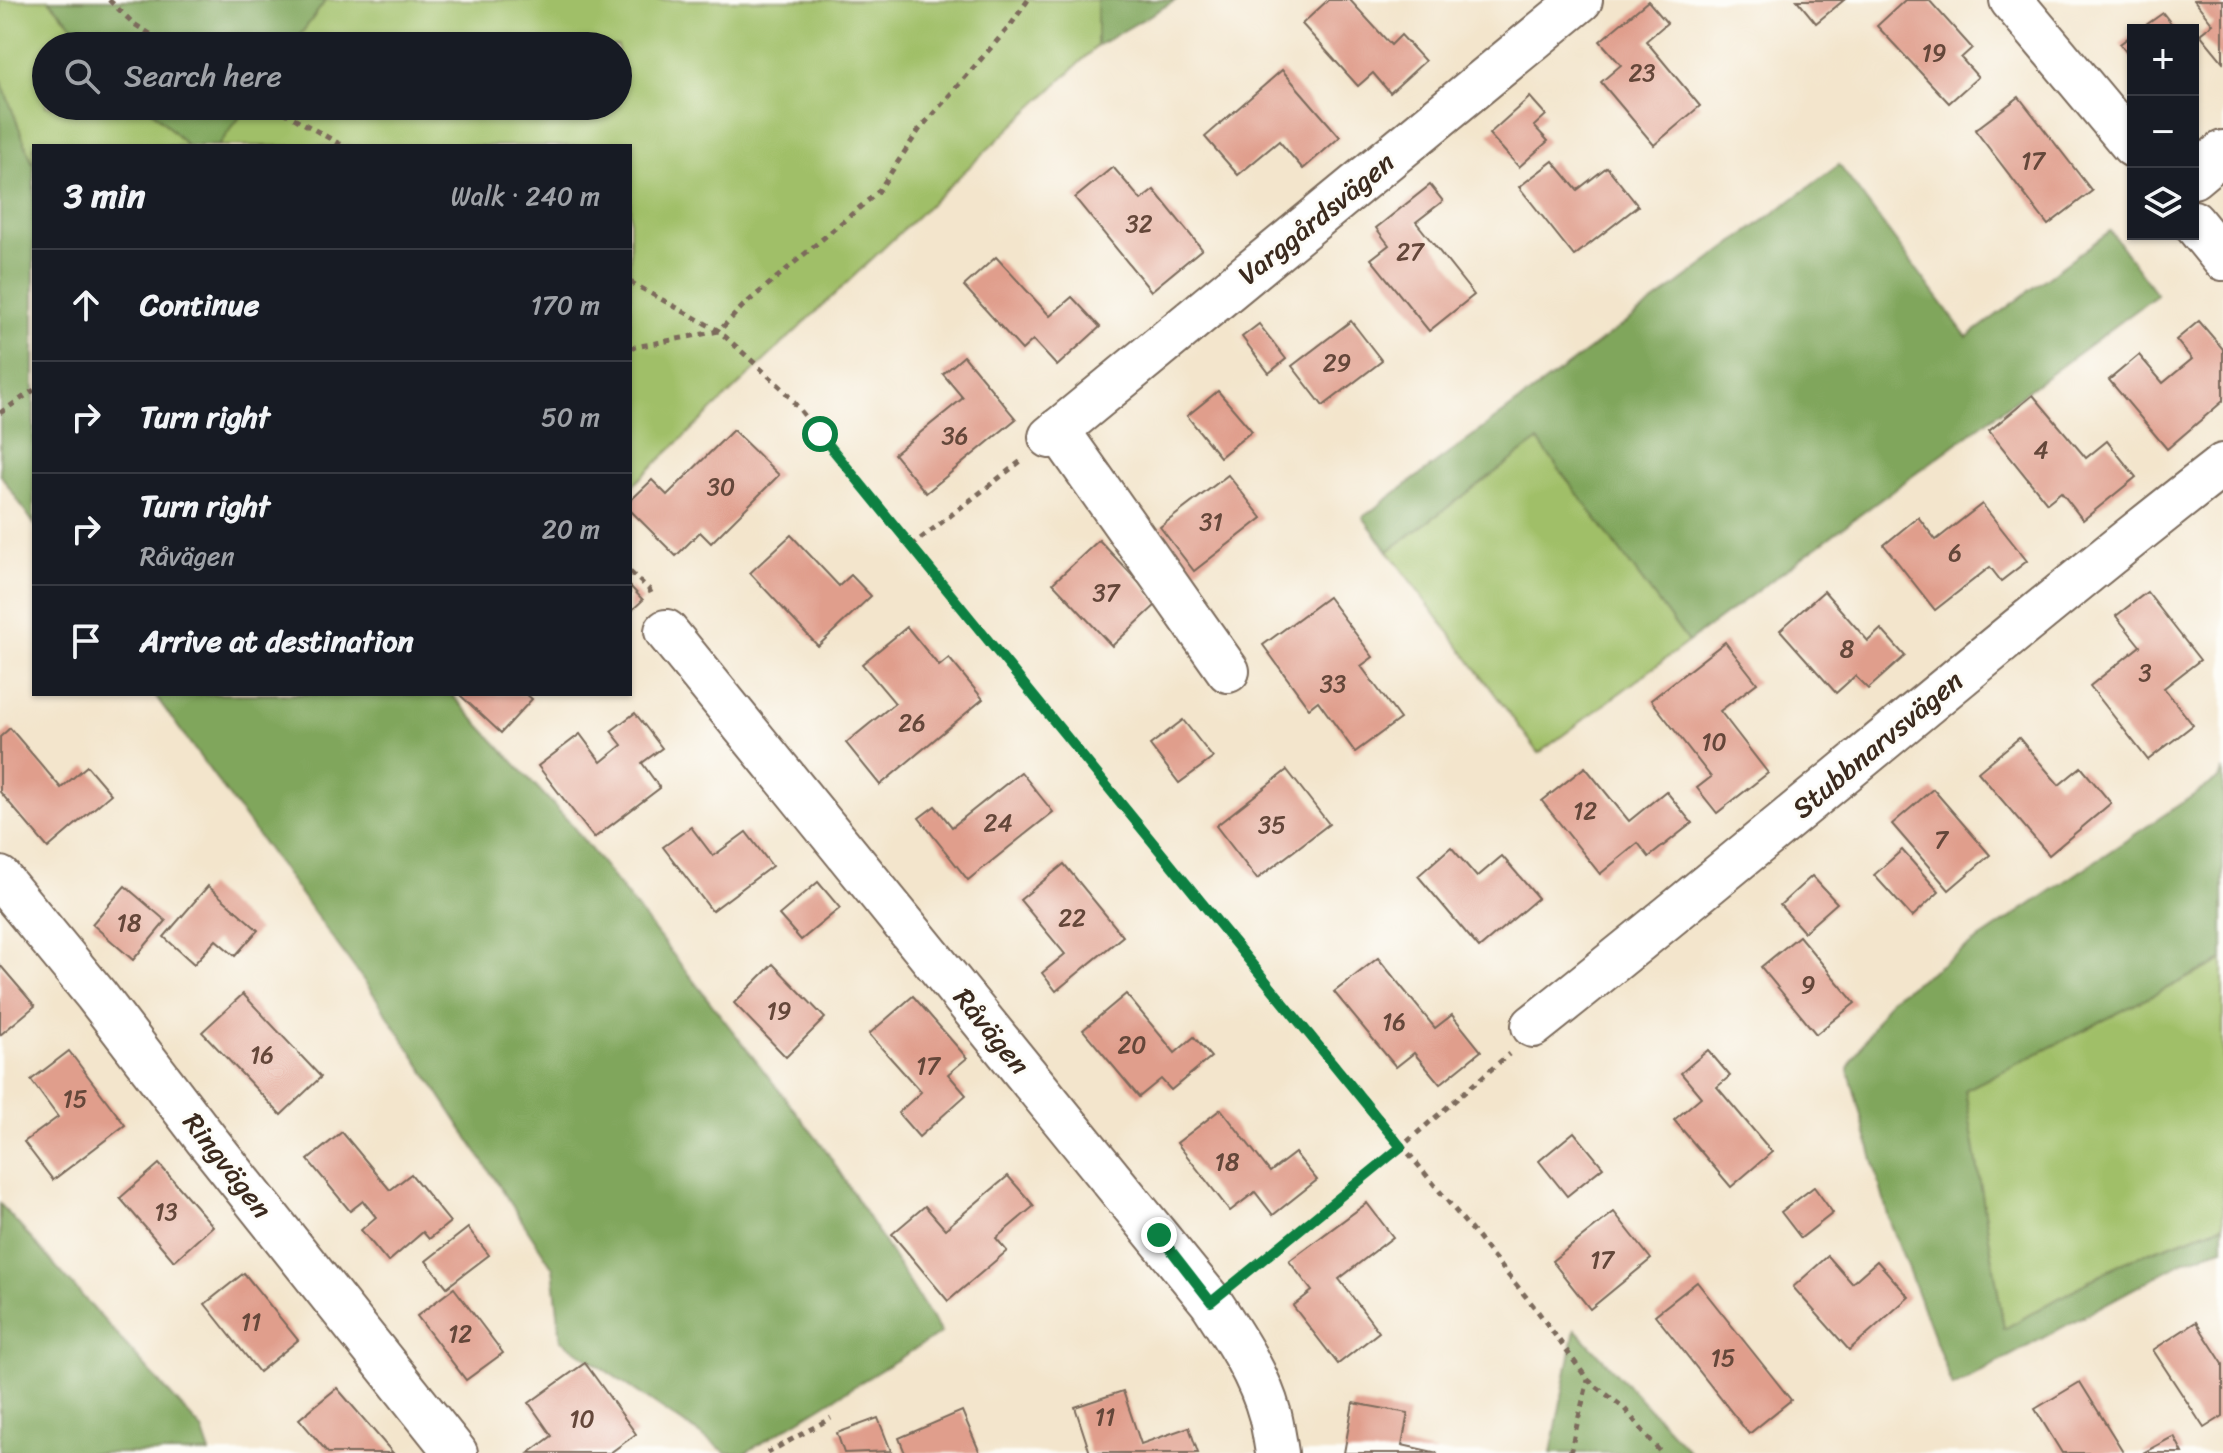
<!DOCTYPE html>
<html lang="en">
<head>
<meta charset="utf-8">
<style>
	body { margin:0; font-family:Sriracha,sans-serif; background:#242831; color:#f1f3f6 }
	.controls { position:absolute; right:24px; top:24px; display:grid; overflow:hidden; border-radius:0px; box-shadow:0 2px 6px #0004 }
	.controls button { width:72px; height:72px; display:grid; place-items:center; padding:0; border:0; border-bottom:2px solid #363941; background:#171b24; color:#f1f3f6; font:40px sans-serif }
	.stop { position:absolute; width:24px; height:24px; margin:-18px; border:6px solid #0b8043; border-radius:50%; background:#fff }
	.stop.end { background:#0b8043; border-color:#fff; box-shadow:0 2px 8px #0008 }
	.list { margin:0; padding:0; list-style:none }
	h2 { display:flex; justify-content:space-between; align-items:center; height:104px; margin:0; padding:0 32px; font-size:34px }
	h2 small { font-size:26px; font-weight:400; color:#9ea1a6 }
	.list li { display:grid; grid-template-columns:52px 1fr auto; gap:24px; align-items:center; box-sizing:border-box; height:112px; padding:0 32px; border-top:2px solid #363941 }
	.list b { display:block; font-size:30px; white-space:nowrap }
	.list p { margin:0; font-size:26px; white-space:nowrap; color:#9ea1a6 }
	.list em { font-size:26px; font-style:normal; color:#9ea1a6 }
	.icon { flex:none; width:44px; height:44px; fill:none; stroke:currentColor; stroke-width:2; stroke-linecap:round; stroke-linejoin:round }
	.map { position:relative; flex:none; width:2223px; height:1453px; overflow:hidden }
	.search { position:absolute; background:#171b24; box-shadow:0 2px 6px #0004; left:32px; top:32px; width:600px; height:88px; display:flex; align-items:center; gap:20px; box-sizing:border-box; padding:0 28px; border-radius:44px; color:#9ea1a6; font-size:30px }
	.panel { position:absolute; background:#171b24; box-shadow:0 2px 6px #0004; left:32px; top:144px; width:600px; height:552px; border-radius:0px }
	.map>svg:first-child { display:block }
	.green { fill:#a0bf67; stroke:#6e7442; stroke-width:2 }
	.forest { fill:#80a65c; stroke:#5e683d; stroke-width:2 }
	.building { fill:#e09e8c }
	.lines { fill:none; stroke-linecap:round; stroke-linejoin:round }
	.minor-casing { stroke:#7b6b5b; stroke-width:46 }
	.path { stroke:#7b6b5b; stroke-width:5; stroke-dasharray:6 6; stroke-linecap:butt }
	.minor { stroke:#fff; stroke-width:42 }
	.route { stroke:#0b8043; stroke-width:10 }
	.labels { text-anchor:middle; stroke-width:6; stroke-linejoin:round; paint-order:stroke }
	.number-label { font-size:24px; fill:#64473a }
	.street-label { font-size:28px; fill:#3b2a1e; stroke:#fdfcf7 }
</style>
</head>
<body>
<div class="map">
<svg width="2223" height="1453" viewBox="0 0 2223 1453">
	<rect width="100%" height="100%" fill="#fdfcf7"/>
	<filter id="ink" filterUnits="userSpaceOnUse"><feTurbulence type="fractalNoise" baseFrequency=".0125" numOctaves="2"/><feDisplacementMap in="SourceGraphic" scale="16" xChannelSelector="R" yChannelSelector="G"/><feConvolveMatrix kernelMatrix="1 2 1 2 8 2 1 2 1" color-interpolation-filters="sRGB"/></filter>
	<filter id="wash" filterUnits="userSpaceOnUse"><feTurbulence type="fractalNoise" baseFrequency=".006" numOctaves="4" result="noise"/><feDisplacementMap in="SourceGraphic" scale="32" xChannelSelector="R" yChannelSelector="G"/><feGaussianBlur stdDeviation="1.8" result="paint"/><feColorMatrix in="noise" values="0 0 0 0 0 0 0 0 0 0 0 0 0 0 0 0 0 1.4 0 .05"/><feComposite in="paint" operator="in"/></filter>
	<g filter="url(#wash)">
		<rect width="100%" height="100%" fill="#f3e5cc"/>
		<!-- green -->
		<g class="green">
			<path d="M0,0H49L91,46H46V106H148L187,146H34V167L0,78Z"/>
			<path d="M326,0H1097V46L630,488V146H218L248,106H618V46H292Z"/>
			<path d="M1538,440L1688,642L1539,753L1388,551Z"/>
			<path d="M2223,960V1225L2123,1262L2004,1329L1965,1090Z"/>
		</g>
		<!-- forest -->
		<g class="forest">
			<path d="M49,0H326L292,46H91Z"/>
			<path d="M1097,0H1176L1097,46Z"/>
			<path d="M0,78L34,167V524L0,474Z"/>
			<path d="M148,106H248L218,146H187Z"/>
			<path d="M1839,165L1967,337L2110,231L2157,295L1688,642L1538,441L1388,551L1363,517Z"/>
			<path d="M154,694H451L570,823L825,1149L941,1333L745,1453H727L561,1340L553,1268L375,996Z"/>
			<path d="M2223,770V960L1965,1090L2004,1329L2123,1262L2223,1225V1248L2186,1260L1953,1387L1889,1219L1848,1068L1890,999L2219,778Z"/>
			<path d="M0,1204L202,1430L210,1453H0Z"/>
			<path d="M1575,1329L1691,1453H1551Z"/>
		</g>
		<g id="blocks">
			<!-- building -->
			<g class="building">
				<path d="M1328,0H1350L1391,45L1401,35L1425,61L1390,93L1373,73L1358,86L1302,24Z"/>
				<path d="M1797,0H1844L1816,23Z"/>
				<path d="M1905,0H1929L1972,48L1961,58L1978,77L1949,103L1877,26Z"/>
				<path d="M2194,0H2223V62L2200,34L2213,24Z"/>
				<path d="M1648,1L1667,23L1646,41L1700,106L1654,145L1601,82L1621,65L1600,41Z"/>
				<path d="M2163,13L2176,30H2139Z"/>
				<path d="M2133,34V61L2120,44Z"/>
				<path d="M1282,70L1340,137L1303,169L1279,141L1238,175L1205,137Z"/>
				<path d="M1530,97L1546,115L1534,126L1548,141L1519,167L1489,134Z"/>
				<path d="M2019,97L2092,191L2048,225L1975,130Z"/>
				<path d="M1553,161L1577,190L1607,167L1638,206L1574,256L1519,187Z"/>
				<path d="M1113,167L1141,200L1154,190L1202,249L1151,291L1075,198Z"/>
				<path d="M1430,185L1443,201L1416,222L1474,295L1429,331L1371,259L1389,245L1376,228Z"/>
				<path d="M996,257L1050,316L1072,297L1100,327L1057,366L1033,340L1022,350L964,286Z"/>
				<path d="M1351,321L1382,361L1323,406L1292,366Z"/>
				<path d="M2199,321L2223,349V401L2167,449L2109,380L2139,355L2163,383L2192,359L2176,340Z"/>
				<path d="M1259,324L1286,359L1269,373L1242,337Z"/>
				<path d="M964,356L1016,419L926,493L894,454L963,398L943,374Z"/>
				<path d="M1218,391L1252,431L1220,457L1187,416Z"/>
				<path d="M2033,395L2086,458L2107,441L2136,477L2083,520L2061,492L2047,503L1989,431Z"/>
				<path d="M733,430L779,475L711,543L700,532L676,556L630,510V501L652,480L667,495Z"/>
				<path d="M1228,475L1262,518L1194,571L1160,527Z"/>
				<path d="M1982,504L2027,561L2001,581L1990,567L1935,610L1884,545L1918,517L1936,540Z"/>
				<path d="M791,535L839,586L851,575L871,596L818,646L750,573Z"/>
				<path d="M1099,540L1158,603L1112,646L1053,583Z"/>
				<path d="M630,586L643,600L630,612Z"/>
				<path d="M1824,591L1868,641L1881,629L1905,656L1868,689L1855,676L1836,693L1780,630Z"/>
				<path d="M2147,592L2200,660L2164,688L2193,725L2148,760L2090,686L2140,646L2116,616Z"/>
				<path d="M1328,597L1373,657L1361,666L1400,719L1355,752L1318,701L1309,708L1263,645Z"/>
				<path d="M907,627L939,666L949,658L983,699L880,785L846,743L895,703L862,664Z"/>
				<path d="M1725,642L1757,683L1720,711L1768,773L1717,813L1697,788L1711,777L1651,700Z"/>
				<path d="M459,694H526L532,699L501,733Z"/>
				<path d="M635,713L662,748L642,763L660,788L594,838L538,766L580,734L601,762L622,745L611,731Z"/>
				<path d="M1183,720L1213,758L1179,783L1150,745Z"/>
				<path d="M10,728L61,788L87,766L111,794L48,848L0,792V737Z"/>
				<path d="M2019,738L2059,785L2081,767L2111,803L2049,855L1978,772Z"/>
				<path d="M1585,767L1629,821L1666,791L1692,823L1649,857L1638,843L1600,874L1542,801Z"/>
				<path d="M1287,770L1329,824L1257,879L1216,826Z"/>
				<path d="M1021,772L1053,812L968,880L919,818L935,806L952,827Z"/>
				<path d="M1933,789L1990,855L1949,890L1892,824Z"/>
				<path d="M691,827L713,856L746,832L772,866L712,911L663,847Z"/>
				<path d="M1451,847L1477,877L1502,856L1538,898L1479,948L1418,876Z"/>
				<path d="M1902,850L1939,892L1912,917L1874,875Z"/>
				<path d="M1064,864L1123,936L1056,991L1042,973L1065,954L1020,900Z"/>
				<path d="M1812,876L1837,903L1804,932L1780,905Z"/>
				<path d="M818,882L840,908L801,940L779,915Z"/>
				<path d="M125,886L166,921L133,960L92,924Z"/>
				<path d="M208,886L258,930L235,956L216,940L194,964L164,937Z"/>
				<path d="M1799,936L1855,1003L1816,1034L1761,967Z"/>
				<path d="M1378,958L1435,1028L1452,1015L1481,1051L1440,1084L1414,1053L1396,1067L1334,992Z"/>
				<path d="M773,964L825,1018L786,1057L734,1003Z"/>
				<path d="M0,965L35,1006L0,1035Z"/>
				<path d="M243,994L321,1077L281,1115L202,1032Z"/>
				<path d="M1126,994L1175,1053L1194,1037L1211,1057L1171,1090L1161,1079L1139,1097L1083,1030Z"/>
				<path d="M913,996L967,1058L948,1074L966,1095L919,1137L898,1113L921,1092L869,1034Z"/>
				<path d="M1708,1050L1730,1076L1717,1087L1772,1152L1731,1187L1674,1120L1701,1097L1681,1073Z"/>
				<path d="M69,1051L125,1125L53,1180L24,1142L58,1117L31,1080Z"/>
				<path d="M1221,1109L1270,1172L1295,1153L1317,1180L1273,1215L1255,1192L1230,1211L1177,1143Z"/>
				<path d="M342,1132L390,1190L411,1174L450,1222L429,1239L423,1232L388,1262L361,1230L376,1217L363,1201L350,1211L308,1160Z"/>
				<path d="M1574,1132L1603,1167L1567,1196L1539,1161Z"/>
				<path d="M159,1164L213,1226L174,1261L120,1198Z"/>
				<path d="M1008,1176L1034,1206L996,1238L1007,1251L948,1301L892,1234L925,1206L945,1229Z"/>
				<path d="M1814,1187L1833,1213L1801,1238L1781,1212Z"/>
				<path d="M1367,1203L1393,1237L1339,1279L1379,1332L1338,1364L1293,1306L1312,1291L1289,1261Z"/>
				<path d="M1614,1212L1651,1259L1590,1309L1552,1261Z"/>
				<path d="M468,1228L489,1255L447,1287L426,1261Z"/>
				<path d="M1828,1256L1852,1283L1877,1261L1909,1297L1849,1350L1793,1287Z"/>
				<path d="M244,1273L298,1340L259,1372L205,1304Z"/>
				<path d="M1697,1282L1791,1400L1749,1434L1655,1315Z"/>
				<path d="M454,1288L503,1353L466,1380L417,1316Z"/>
				<path d="M2196,1322L2223,1364V1416L2204,1428L2153,1350Z"/>
				<path d="M585,1363L636,1434L610,1453H529L552,1436L529,1403Z"/>
				<path d="M2080,1382L2124,1453H2062L2035,1409Z"/>
				<path d="M337,1388L393,1453H328L299,1419Z"/>
				<path d="M1123,1391L1141,1444L1189,1427L1198,1453H1090L1075,1407Z"/>
				<path d="M1353,1403L1408,1413L1402,1445L1438,1453H1344Z"/>
				<path d="M962,1411L980,1453H905L899,1438Z"/>
				<path d="M878,1418L891,1451L844,1453L837,1433Z"/>
				<path d="M2174,1436L2183,1453H2143Z"/>
			</g>
		</g>
	</g>
	<g filter="url(#ink)">
		<use href="#blocks" fill-opacity="0" stroke="#7b6b5b" stroke-width="2"/>
		<g class="lines">
			<!-- minor casing -->
			<g class="minor-casing">
				<g id="minor">
					<path d="M2011,0L2133,146"/>
					<path d="M2193,177L2223,152"/>
					<path d="M2193,222L2223,259"/>
					<path d="M1058,430L1228,671"/>
					<path d="M1050,437L1581,0"/>
					<path d="M666,631L1211,1302C1234,1337 1259,1374 1270,1415C1273,1427 1275,1440 1277,1453"/>
					<path d="M0,878L96,995L206,1139L456,1453"/>
					<path d="M1533,1026C1766,842 1989,647 2223,465"/>
				</g>
			</g>
			<!-- path -->
			<g class="path">
				<path d="M109,0L134,24L170,46"/>
				<path d="M273,106L343,146"/>
				<path d="M630,282L719,331L782,388L1536,1309L1588,1380L1624,1408L1661,1453"/>
				<path d="M630,348L719,331L743,306L878,192L919,130L1010,26L1028,0"/>
				<path d="M0,413L34,390"/>
				<path d="M911,546L1021,461"/>
				<path d="M630,572L649,589L653,597"/>
				<path d="M1240,1278L1401,1147L1509,1054"/>
				<path d="M767,1453L831,1418"/>
				<path d="M1570,1453L1588,1380"/>
			</g>
			<!-- minor -->
			<use href="#minor" class="minor"/>
		</g>
	</g>
	<g class="lines" filter="url(#ink)">
		<!-- route -->
		<path class="route" d="M820,434L1401,1147L1211,1302L1159,1235"/>
	</g>
	<g class="labels">
		<!-- number labels -->
		<g class="number-label">
			<text x="1934" y="61">19</text>
			<text x="1642" y="81">23</text>
			<text x="2033" y="169">17</text>
			<text x="1139" y="232">32</text>
			<text x="1410" y="260">27</text>
			<text x="1337" y="371">29</text>
			<text x="955" y="444">36</text>
			<text x="2041" y="458">4</text>
			<text x="721" y="495">30</text>
			<text x="1211" y="530">31</text>
			<text x="1955" y="561">6</text>
			<text x="1106" y="601">37</text>
			<text x="1847" y="657">8</text>
			<text x="2145" y="681">3</text>
			<text x="1333" y="692">33</text>
			<text x="912" y="731">26</text>
			<text x="1714" y="750">10</text>
			<text x="1585" y="819">12</text>
			<text x="998" y="831">24</text>
			<text x="1272" y="833">35</text>
			<text x="1941" y="848">7</text>
			<text x="1072" y="926">22</text>
			<text x="129" y="931">18</text>
			<text x="1808" y="993">9</text>
			<text x="779" y="1019">19</text>
			<text x="1394" y="1030">16</text>
			<text x="1132" y="1053">20</text>
			<text x="262" y="1063">16</text>
			<text x="928" y="1074">17</text>
			<text x="75" y="1107">15</text>
			<text x="1227" y="1170">18</text>
			<text x="166" y="1220">13</text>
			<text x="1602" y="1268">17</text>
			<text x="251" y="1330">11</text>
			<text x="460" y="1342">12</text>
			<text x="1723" y="1366">15</text>
			<text x="1105" y="1425">11</text>
			<text x="582" y="1427">10</text>
		</g>
		<!-- street labels -->
		<g class="street-label">
			<text transform="translate(1316 218) rotate(-39)" y="10">Varggårdsvägen</text>
			<text transform="translate(1877 744) rotate(-40)" y="10">Stubbnarvsvägen</text>
			<text transform="translate(992 1031) rotate(51)" y="10">Råvägen</text>
			<text transform="translate(228 1165) rotate(52)" y="10">Ringvägen</text>
		</g>
	</g>
</svg>
<div class="controls">
<button>+</button>
<button>−</button>
<button><svg class="icon" aria-label="layers" viewBox="0 0 24 24"><path d="M12 4l9 5-9 5-9-5zM3 14l9 5 9-5"/></svg></button>
</div>
<div class="stop" style="left:820px;top:434px"></div>
<div class="stop end" style="left:1159px;top:1235px"></div>
<div class="search"><svg class="icon" aria-label="search" viewBox="0 0 24 24"><circle cx="10" cy="10" r="6"/><path d="M15 15l6 6"/></svg>Search here</div>
<section class="panel">
<h2>3 min<small>Walk · 240 m</small></h2>
<ul class="list">
<li><svg class="icon" aria-label="ahead" viewBox="0 0 24 24"><path d="M12 20V5M6 11l6-6 6 6"/></svg><div><b>Continue</b></div><em>170 m</em></li>
<li><svg class="icon" aria-label="right" viewBox="0 0 24 24"><path d="M7 20v-9h11M14 6l5 5-5 5"/></svg><div><b>Turn right</b></div><em>50 m</em></li>
<li><svg class="icon" aria-label="right" viewBox="0 0 24 24"><path d="M7 20v-9h11M14 6l5 5-5 5"/></svg><div><b>Turn right</b><p>Råvägen</p></div><em>20 m</em></li>
<li><svg class="icon" aria-label="arrive" viewBox="0 0 24 24"><path d="M6 21V4h12l-3 4 3 4H6"/></svg><div><b>Arrive at destination</b></div></li>
</ul>
</section>
</div>
</body>
</html>
